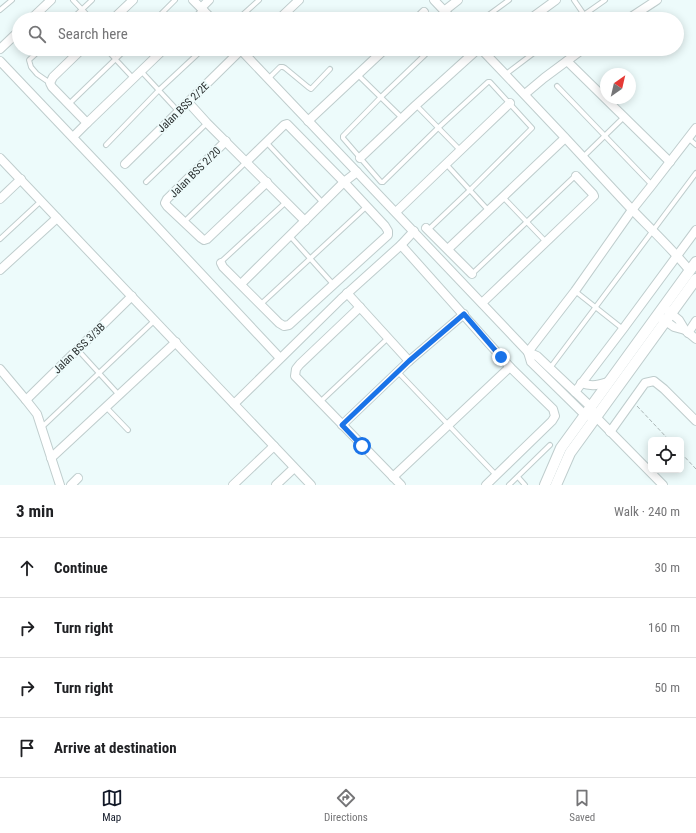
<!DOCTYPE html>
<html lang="en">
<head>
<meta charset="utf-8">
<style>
	body { margin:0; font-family:"Roboto Condensed",sans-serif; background:#f2f2f2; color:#202124 }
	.controls { position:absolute; right:12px; bottom:12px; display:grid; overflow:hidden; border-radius:6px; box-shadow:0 2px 10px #0003 }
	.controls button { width:36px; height:36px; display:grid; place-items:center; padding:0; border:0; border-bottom:1px solid #e0e0e0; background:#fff; color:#202124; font:20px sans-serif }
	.compass { position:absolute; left:600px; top:68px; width:36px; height:36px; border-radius:50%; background:#fff; box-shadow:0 2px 10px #0003; rotate:34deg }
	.stop { position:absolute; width:12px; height:12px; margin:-9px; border:3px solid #1a73e8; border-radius:50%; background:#fff }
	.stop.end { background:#1a73e8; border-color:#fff; box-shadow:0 1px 4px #0008 }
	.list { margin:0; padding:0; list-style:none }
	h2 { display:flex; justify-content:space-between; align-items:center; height:52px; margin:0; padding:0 16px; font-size:17px }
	h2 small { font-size:13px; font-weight:400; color:#757577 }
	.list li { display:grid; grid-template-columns:26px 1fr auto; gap:12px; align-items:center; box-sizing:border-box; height:60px; padding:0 16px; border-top:1px solid #e0e0e0 }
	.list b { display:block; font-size:15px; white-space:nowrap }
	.list em { font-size:13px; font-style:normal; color:#757577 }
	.icon { flex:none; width:22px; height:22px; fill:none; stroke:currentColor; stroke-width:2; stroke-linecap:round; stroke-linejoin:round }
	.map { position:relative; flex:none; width:696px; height:485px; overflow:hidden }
	.search { position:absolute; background:#fff; box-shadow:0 2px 10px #0003; left:12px; right:12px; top:12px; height:44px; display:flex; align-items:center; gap:10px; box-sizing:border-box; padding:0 14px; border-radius:22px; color:#757577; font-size:15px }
	.sheet { height:292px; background:#fff }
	nav { display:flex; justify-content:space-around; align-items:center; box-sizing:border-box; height:56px; border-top:1px solid #e0e0e0; background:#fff; font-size:11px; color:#757577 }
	nav a { display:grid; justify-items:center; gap:2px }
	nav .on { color:#111827 }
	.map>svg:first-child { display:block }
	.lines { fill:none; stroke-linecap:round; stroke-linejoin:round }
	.service-casing { stroke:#bfcdcd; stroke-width:6 }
	.minor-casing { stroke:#bfcdcd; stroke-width:10 }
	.tertiary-casing { stroke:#bfcdcd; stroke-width:12 }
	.path { stroke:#aab5b5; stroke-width:1; stroke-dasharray:4 2; stroke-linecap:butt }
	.service { stroke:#fff; stroke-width:4 }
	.minor { stroke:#fff; stroke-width:8 }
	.tertiary { stroke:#fff; stroke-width:10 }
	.route { stroke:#1a73e8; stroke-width:5 }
	.labels { text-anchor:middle; stroke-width:3.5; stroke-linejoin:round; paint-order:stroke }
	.street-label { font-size:11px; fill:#282d2d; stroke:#edfbfb }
</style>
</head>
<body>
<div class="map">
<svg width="696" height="485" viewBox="0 0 696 485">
	<rect width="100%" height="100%" fill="#edfbfb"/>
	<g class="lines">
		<!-- service casing -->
		<g class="service-casing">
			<g id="service">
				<path d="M73,0L91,19"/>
				<path d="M574,0L587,19"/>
				<path d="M0,10L12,0"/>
				<path d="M72,19L92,0"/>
				<path d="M156,19L175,0"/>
				<path d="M238,19L259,0"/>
				<path d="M483,19L509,0"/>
				<path d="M578,19L605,0"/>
				<path d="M41,49L29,60L31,67L37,74L50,83"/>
				<path d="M106,49L133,78"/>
				<path d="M141,71L178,111"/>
				<path d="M506,74L539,49"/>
				<path d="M358,75L402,118"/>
				<path d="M268,79L280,67H283L285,68L308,87L311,89L330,69"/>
				<path d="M557,86L652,185"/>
				<path d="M69,104L126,49"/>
				<path d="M416,105L460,150"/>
				<path d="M688,138L696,145"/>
				<path d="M266,142L323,203"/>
				<path d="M106,145L159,90L203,49"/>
				<path d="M583,157L624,117"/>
				<path d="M446,164L488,210"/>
				<path d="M146,182L207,123"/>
				<path d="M503,197L546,242"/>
				<path d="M184,222L246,162"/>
				<path d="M428,230L470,190L532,128L490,82H488L438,128L383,182H381L343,138V136L381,97L431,49"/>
				<path d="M290,236L333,284"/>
				<path d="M0,239L41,201"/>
				<path d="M221,263L223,260L286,202"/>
				<path d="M472,274L574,177L576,176"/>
				<path d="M575,291L623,329"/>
				<path d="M261,304L367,206"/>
				<path d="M78,350L119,395"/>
				<path d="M550,368L696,173"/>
				<path d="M398,372L496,475"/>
				<path d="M320,402L388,338"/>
				<path d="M106,407L128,430"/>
				<path d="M41,428L155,320"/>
				<path d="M518,477L525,485"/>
				<path d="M509,485L550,445"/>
			</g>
		</g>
		<!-- minor casing -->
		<g class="minor-casing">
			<g id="minor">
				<path d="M193,0L212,19"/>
				<path d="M434,0L452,19"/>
				<path d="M201,8L209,0"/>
				<path d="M444,11L458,0"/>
				<path d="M31,19L51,0"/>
				<path d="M113,19L133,0"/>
				<path d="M195,19L204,11"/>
				<path d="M279,19L299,0"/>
				<path d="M417,19L424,12"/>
				<path d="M530,19L556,0"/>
				<path d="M628,19L657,0"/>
				<path d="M0,49L19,31"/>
				<path d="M82,49L53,77L50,83L52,87L87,123L164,49"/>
				<path d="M240,49L528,352L537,356L591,407L596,417L663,485"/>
				<path d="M481,49C529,99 576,149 623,200C645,224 670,246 690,271"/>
				<path d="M0,61L118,185L280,358"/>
				<path d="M567,61L670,162"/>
				<path d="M525,94L544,78L583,49"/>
				<path d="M188,102L207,123L305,221"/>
				<path d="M308,121L385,49"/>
				<path d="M73,137L87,123"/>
				<path d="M226,141L167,199L165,203L167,206L201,238L204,240L207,239L267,182"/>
				<path d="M0,158L311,485"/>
				<path d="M360,158L416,105L478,49"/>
				<path d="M125,164L241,50"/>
				<path d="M0,199L21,179"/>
				<path d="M396,212L446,164L510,103"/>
				<path d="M426,228L472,274"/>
				<path d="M401,245L510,367L553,409L555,416L552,421L486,485"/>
				<path d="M448,249L565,138"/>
				<path d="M221,263L223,267L279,323L284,326L289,325L388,235V231L385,226L344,182L287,124L284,125L246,162"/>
				<path d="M0,270L57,218"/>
				<path d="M241,284L344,182L357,172"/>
				<path d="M347,293L409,361"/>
				<path d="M482,303L593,197L594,196L593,194L576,176"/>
				<path d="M360,307L300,364L296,369L295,376L401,485"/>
				<path d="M661,318L674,327L685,330L679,320L667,310"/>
				<path d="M685,330L696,339"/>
				<path d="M688,333L696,321"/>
				<path d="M528,352L575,291L632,210L652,185L696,128"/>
				<path d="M528,352L531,362L585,415L590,416"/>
				<path d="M0,369L26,400L37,414L60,485"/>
				<path d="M581,383C592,387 600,385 610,381"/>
				<path d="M575,392L623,329L696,230"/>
				<path d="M26,400L132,296"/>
				<path d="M234,404L341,299L401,245L414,231"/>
				<path d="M342,425L409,361L464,314"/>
				<path d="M610,432L645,383L654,381L664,389L696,421"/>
				<path d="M51,458L176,342"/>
				<path d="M393,477L510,367"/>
				<path d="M71,485L78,478"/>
				<path d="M233,485L274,446"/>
				<path d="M276,485L294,468"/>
			</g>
		</g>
		<!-- tertiary casing -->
		<g class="tertiary-casing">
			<g id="tertiary">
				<path d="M545,485L561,448L696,262"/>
				<path d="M556,485L570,453L696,279"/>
			</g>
		</g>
		<!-- path -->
		<g class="path">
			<path d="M637,406L669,440"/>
			<path d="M681,453L696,469"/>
		</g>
		<!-- service -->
		<use href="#service" class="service"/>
		<!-- minor -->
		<use href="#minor" class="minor"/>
		<!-- tertiary -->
		<use href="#tertiary" class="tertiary"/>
	</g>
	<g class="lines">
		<!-- route -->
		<path class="route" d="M362,446L342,425L409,361L464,314L501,357"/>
	</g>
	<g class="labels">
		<!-- street labels -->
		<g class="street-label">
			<text transform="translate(183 107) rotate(-44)" y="4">Jalan BSS 2/2E</text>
			<text transform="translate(195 172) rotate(-45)" y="4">Jalan BSS 2/20</text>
			<text transform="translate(79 348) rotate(-44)" y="4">Jalan BSS 3/3B</text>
		</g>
	</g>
</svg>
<div class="controls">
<button><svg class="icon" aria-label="locate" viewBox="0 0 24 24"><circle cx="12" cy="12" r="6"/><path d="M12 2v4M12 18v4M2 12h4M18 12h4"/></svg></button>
</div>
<svg class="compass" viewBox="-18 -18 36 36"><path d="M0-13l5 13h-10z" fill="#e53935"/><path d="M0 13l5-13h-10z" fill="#757577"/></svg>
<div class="stop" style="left:362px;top:446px"></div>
<div class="stop end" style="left:501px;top:357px"></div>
<div class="search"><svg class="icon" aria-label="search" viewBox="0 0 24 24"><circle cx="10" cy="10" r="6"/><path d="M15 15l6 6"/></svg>Search here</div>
</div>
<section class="sheet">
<h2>3 min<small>Walk · 240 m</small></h2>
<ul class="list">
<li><svg class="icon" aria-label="ahead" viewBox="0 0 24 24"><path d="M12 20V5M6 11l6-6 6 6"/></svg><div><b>Continue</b></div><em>30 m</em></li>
<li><svg class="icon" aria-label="right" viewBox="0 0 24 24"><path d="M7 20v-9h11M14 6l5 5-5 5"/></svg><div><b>Turn right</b></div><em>160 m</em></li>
<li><svg class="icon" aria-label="right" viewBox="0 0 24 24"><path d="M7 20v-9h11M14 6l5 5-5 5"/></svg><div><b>Turn right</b></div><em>50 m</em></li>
<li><svg class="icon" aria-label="arrive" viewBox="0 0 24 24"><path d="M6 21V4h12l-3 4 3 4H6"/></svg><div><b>Arrive at destination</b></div></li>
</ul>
</section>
<nav>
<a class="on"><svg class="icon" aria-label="map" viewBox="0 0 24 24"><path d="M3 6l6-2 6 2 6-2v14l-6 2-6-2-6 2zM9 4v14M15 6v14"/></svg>Map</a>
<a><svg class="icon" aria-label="directions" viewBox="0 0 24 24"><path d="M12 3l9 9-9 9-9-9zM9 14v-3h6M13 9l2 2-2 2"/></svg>Directions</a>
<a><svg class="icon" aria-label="saved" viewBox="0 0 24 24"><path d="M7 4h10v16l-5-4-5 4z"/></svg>Saved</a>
</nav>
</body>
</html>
